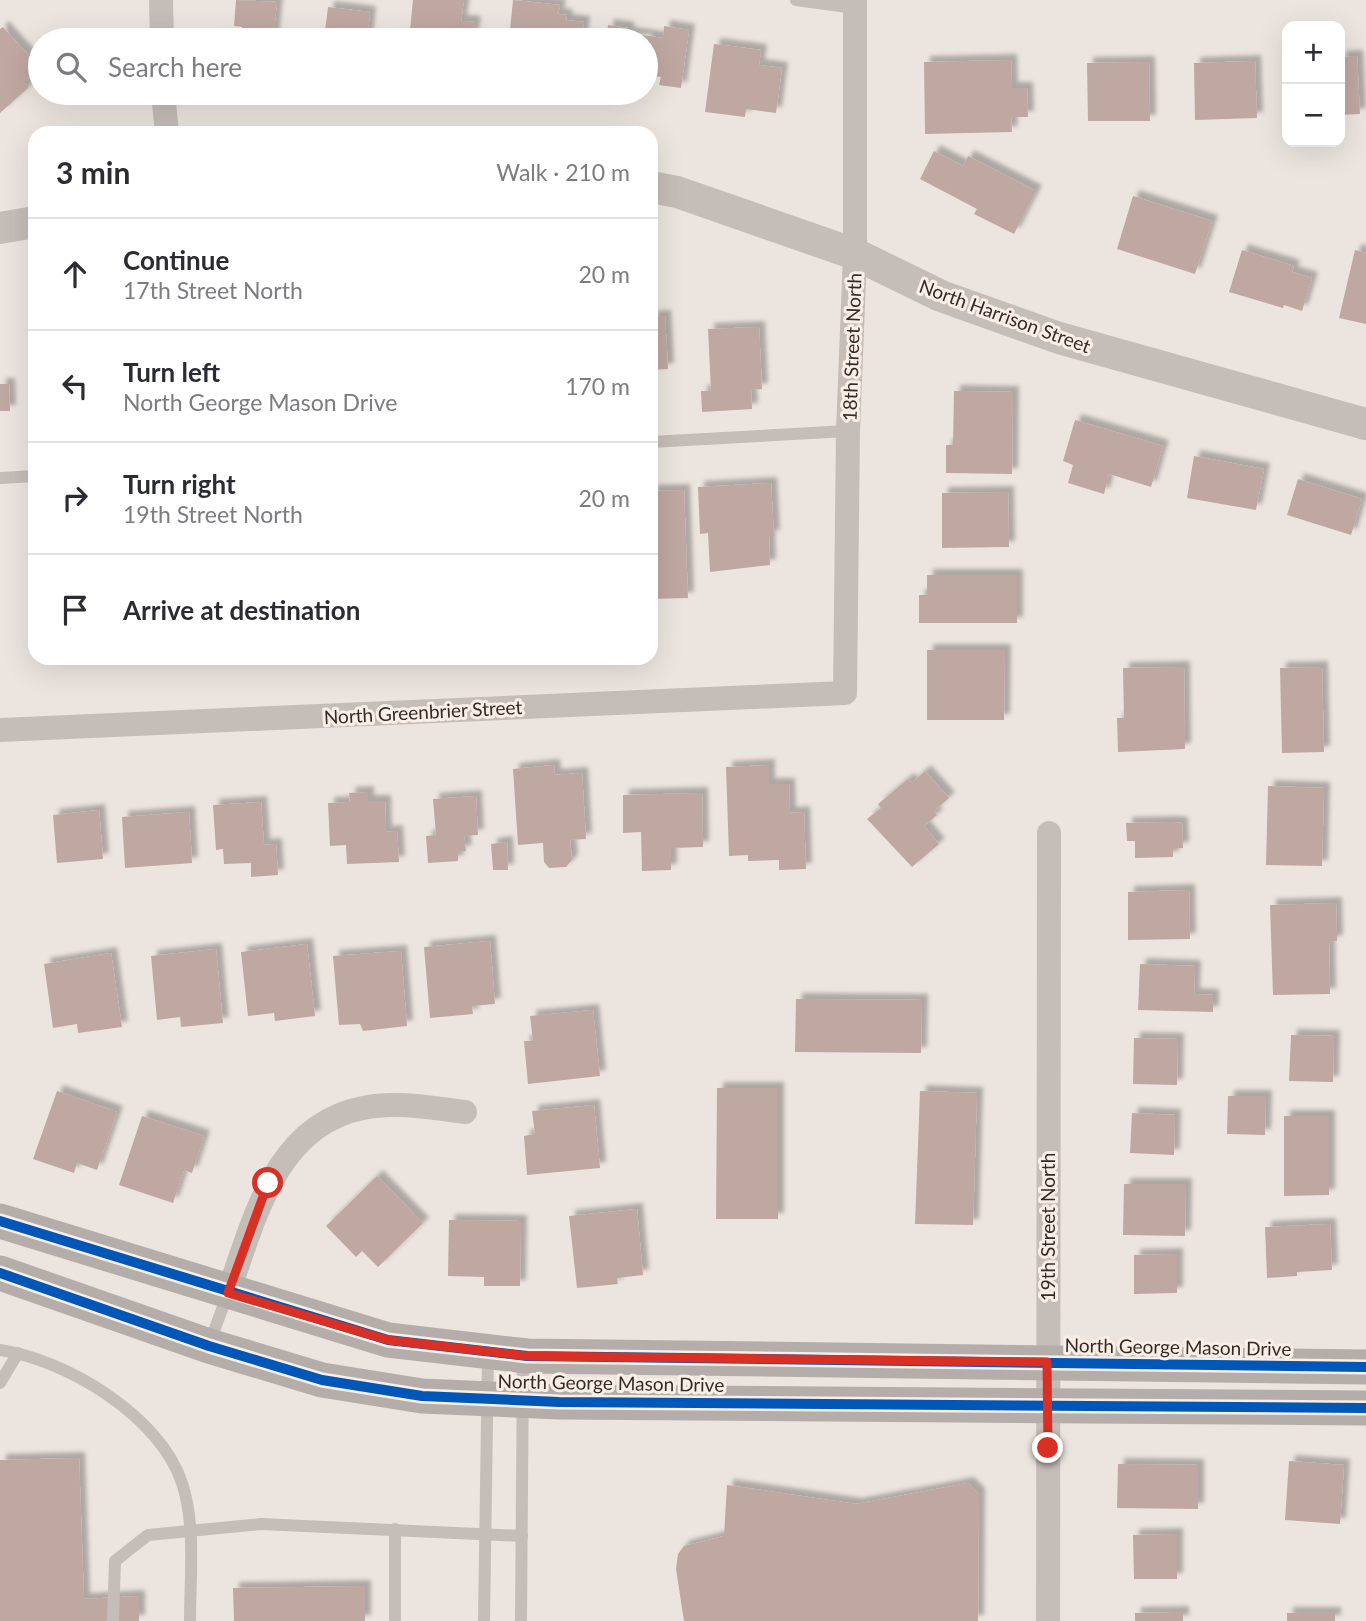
<!DOCTYPE html>
<html lang="en">
<head>
<meta charset="utf-8">
<style>
	body { margin:0; font-family:Lato,sans-serif; background:#f2f2f3; color:#2b2b33 }
	.controls { position:absolute; right:21px; top:21px; display:grid; overflow:hidden; border-radius:14px; box-shadow:0 7px 28px #0002 }
	.controls button { width:63px; height:63px; display:grid; place-items:center; padding:0; border:0; border-bottom:2px solid #e1e1e2; background:#fff; color:#2b2b33; font:35px sans-serif }
	.stop { position:absolute; width:21px; height:21px; margin:-16px; border:5px solid #d93025; border-radius:50%; background:#fff }
	.stop.end { background:#d93025; border-color:#fff; box-shadow:0 2px 7px #0008 }
	.list { margin:0; padding:0; list-style:none }
	h2 { display:flex; justify-content:space-between; align-items:center; height:91px; margin:0; padding:0 28px; font-size:30px }
	h2 small { font-size:23px; font-weight:400; color:#7c7c81 }
	.list li { display:grid; grid-template-columns:46px 1fr auto; gap:21px; align-items:center; box-sizing:border-box; height:112px; padding:0 28px; border-top:2px solid #e1e1e2 }
	.list b { display:block; font-size:26px; white-space:nowrap }
	.list p { margin:0; font-size:23px; white-space:nowrap; color:#7c7c81 }
	.list em { font-size:23px; font-style:normal; color:#7c7c81 }
	.icon { flex:none; width:38px; height:38px; fill:none; stroke:currentColor; stroke-width:2; stroke-linecap:round; stroke-linejoin:round }
	.map { position:relative; flex:none; width:1366px; height:1621px; overflow:hidden }
	.search { position:absolute; background:#fff; box-shadow:0 7px 28px #0002; left:28px; top:28px; width:630px; height:77px; display:flex; align-items:center; gap:18px; box-sizing:border-box; padding:0 24px; border-radius:38px; color:#7c7c81; font-size:26px }
	.panel { position:absolute; background:#fff; box-shadow:0 7px 28px #0002; left:28px; top:126px; width:630px; height:539px; border-radius:21px }
	.map>svg:first-child { display:block }
	.building { fill:#bfa8a1; filter:url(#shadow) }
	.lines { fill:none; stroke-linecap:round; stroke-linejoin:round }
	.service { stroke:#c5bdb8; stroke-width:12 }
	.minor { stroke:#c5bdb8; stroke-width:24 }
	.tertiary { stroke:#c5bdb8; stroke-width:32 }
	.secondary { stroke:#b5ada9; stroke-width:35 }
	.cycleway-casing { stroke:#f9efe6; stroke-width:15 }
	.cycleway { stroke:#0057b8; stroke-width:10 }
	.route { stroke:#d93025; stroke-width:9 }
	.labels { text-anchor:middle; stroke-width:6; stroke-linejoin:round; paint-order:stroke }
	.street-label { font-size:19px; fill:#352a27; stroke:#f9efe6 }
</style>
</head>
<body>
<div class="map">
<svg width="1366" height="1621" viewBox="0 0 1366 1621">
	<defs>
		<filter id="shadow"><feDropShadow dx="6" dy="-6" stdDeviation="2" flood-color="#0004"/></filter>
	</defs>
	<rect width="100%" height="100%" fill="#ece5df"/>
	<!-- building -->
	<g class="building">
		<path d="M236,0L277,2L273,40H241L242,27L234,26Z"/>
		<path d="M413,0H464L461,21L475,22L472,40H409Z"/>
		<path d="M513,0L560,5L558,14L567,15L566,20L584,22L582,40H509Z"/>
		<path d="M328,7L370,12L367,40H324Z"/>
		<path d="M608,25L628,28V33L663,38L664,26L689,30L681,88L659,85L661,77L646,75V40H606Z"/>
		<path d="M3,27L39,67L23,82L29,87L0,113V29Z"/>
		<path d="M714,44L761,50L759,65L782,68L776,113L746,109L745,117L705,112Z"/>
		<path d="M1357,56L1360,114L1340,115V57Z"/>
		<path d="M1011,60L1012,88H1027L1028,117H1011L1012,132L925,134L924,62Z"/>
		<path d="M1255,61L1257,118L1195,120L1194,63Z"/>
		<path d="M1149,62L1150,121H1088L1087,63Z"/>
		<path d="M934,151L963,166L968,156L1036,191L1014,234L974,214L977,209L920,179Z"/>
		<path d="M1133,196L1212,221L1195,274L1117,249Z"/>
		<path d="M1242,250L1294,266L1292,272L1312,278L1302,311L1284,305L1283,308L1229,292Z"/>
		<path d="M1355,250L1366,253V324L1339,318Z"/>
		<path d="M665,316L668,369L651,370V317Z"/>
		<path d="M759,327L762,389L751,390L752,409L702,412L701,391H711L708,329Z"/>
		<path d="M30,368H35V428H33Z"/>
		<path d="M0,384H9L10,411H0Z"/>
		<path d="M954,391L1013,392L1012,474L946,473V445H953Z"/>
		<path d="M1075,420L1163,446L1151,487L1109,474L1104,494L1068,483L1073,465L1063,461Z"/>
		<path d="M1194,456L1264,469L1256,510L1187,498Z"/>
		<path d="M1298,479L1362,499L1351,535L1287,515Z"/>
		<path d="M771,483L774,536H769L770,565L710,572L708,533L700,534L698,487Z"/>
		<path d="M684,490L688,598L651,599V491Z"/>
		<path d="M1008,492L1009,547L942,548V493Z"/>
		<path d="M927,575H1017V623H919V595H927Z"/>
		<path d="M927,650H1005L1004,720H927Z"/>
		<path d="M1184,667L1185,749L1118,752L1117,718H1124L1123,668Z"/>
		<path d="M1322,667L1324,752L1282,753L1280,668Z"/>
		<path d="M554,765L555,775L582,773L586,839L570,840L572,860L566,867L549,868L544,862L543,843L518,845L513,769Z"/>
		<path d="M769,765V784H789L790,813L804,812L806,869L779,870V860L748,861V855L729,856L726,767Z"/>
		<path d="M925,771L949,798L934,811L937,815L924,826L939,844L912,867L867,819L881,808L878,804L908,779L912,783Z"/>
		<path d="M1268,786L1324,788L1322,866L1266,865Z"/>
		<path d="M368,792V801H385L386,832L397,831L399,862L347,864L346,845L330,846L328,803L350,802L349,793Z"/>
		<path d="M702,793L703,847L671,848V870L642,871L641,832L623,833V795Z"/>
		<path d="M476,796L478,835L464,836L466,851L458,852V861L428,863L426,836L436,835L433,799Z"/>
		<path d="M261,802L264,845L276,844L278,875L251,877V863L224,864L223,849L216,850L213,805Z"/>
		<path d="M99,810L103,859L57,863L53,815Z"/>
		<path d="M189,812L192,863L125,868L122,817Z"/>
		<path d="M1172,822L1182,823L1183,848L1173,849V857L1135,858V841H1127L1126,823Z"/>
		<path d="M507,842L508,870H493L491,844Z"/>
		<path d="M1189,890L1190,939L1128,940V892Z"/>
		<path d="M1336,903L1337,941L1329,942L1330,994L1273,995L1270,905Z"/>
		<path d="M490,941L495,1004L472,1006L473,1014L430,1018L424,947Z"/>
		<path d="M307,944L315,1016L275,1021L274,1013L248,1016L241,952Z"/>
		<path d="M216,949L223,1023L181,1027L180,1017L157,1020L151,956Z"/>
		<path d="M401,951L407,1026L363,1031L360,1024L339,1025L333,956Z"/>
		<path d="M111,953L122,1027L78,1033L77,1024L53,1028L44,964Z"/>
		<path d="M1140,964L1195,966L1194,994L1213,995V1012L1138,1010Z"/>
		<path d="M796,999L922,1000L921,1053L795,1052Z"/>
		<path d="M593,1010L600,1076L528,1084L524,1041H533L530,1016Z"/>
		<path d="M1291,1035L1334,1036L1333,1082L1289,1081Z"/>
		<path d="M1134,1038L1178,1039L1177,1085L1133,1084Z"/>
		<path d="M717,1088H778V1219H716Z"/>
		<path d="M57,1091L117,1112L97,1170L77,1163L74,1173L33,1159Z"/>
		<path d="M920,1091L977,1093L973,1225L915,1224Z"/>
		<path d="M1228,1096H1266L1265,1135L1227,1134Z"/>
		<path d="M594,1105L600,1168L527,1175L524,1136L535,1134L532,1111Z"/>
		<path d="M1132,1113L1175,1115L1174,1155L1130,1153Z"/>
		<path d="M142,1116L204,1136L192,1173L184,1170L173,1203L119,1185Z"/>
		<path d="M1284,1116H1329V1195L1284,1196Z"/>
		<path d="M377,1176L423,1223L378,1267L362,1251L356,1257L326,1226Z"/>
		<path d="M1124,1184H1186L1185,1236L1123,1235Z"/>
		<path d="M637,1209L643,1275L617,1278L618,1284L577,1288L569,1216Z"/>
		<path d="M449,1220L521,1221L520,1286H484V1277L448,1276Z"/>
		<path d="M1330,1224L1332,1270L1297,1272V1276L1267,1278L1265,1227Z"/>
		<path d="M1177,1254V1293L1134,1294V1255Z"/>
		<path d="M79,1458L84,1599L139,1596V1621H0V1460Z"/>
		<path d="M1289,1461L1344,1465L1340,1524L1285,1520Z"/>
		<path d="M1118,1464L1198,1465V1509L1117,1508Z"/>
		<path d="M968,1483L979,1494L978,1621H684L676,1569L678,1554L684,1546L724,1536L727,1485L856,1504Z"/>
		<path d="M1177,1534V1579H1134L1133,1535Z"/>
		<path d="M365,1586V1621H234L233,1588Z"/>
		<path d="M1183,1612V1621H1135V1613Z"/>
		<rect x="1287" y="1613" width="48" height="8"/>
	</g>
	<g class="lines">
		<!-- service -->
		<g class="service">
			<path d="M796,0L855,8"/>
			<path d="M651,442L848,431"/>
			<path d="M0,478L35,476"/>
			<path d="M209,1345L228,1293"/>
			<path d="M0,1350C67,1360 160,1416 182,1483C196,1526 190,1576 190,1621"/>
			<path d="M0,1383L18,1353"/>
			<path d="M113,1621L115,1561L148,1535L261,1524L522,1536"/>
			<path d="M395,1621V1529"/>
			<path d="M484,1621L488,1355"/>
			<path d="M521,1621L523,1359"/>
		</g>
		<!-- minor -->
		<g class="minor">
			<path d="M161,0L162,40"/>
			<path d="M163,93L167,133"/>
			<path d="M0,730L845,693L848,431L855,254V0"/>
			<path d="M228,1293C254,1221 275,1125 363,1108C396,1101 432,1108 465,1112"/>
			<path d="M1048,1621L1049,833"/>
		</g>
		<!-- tertiary -->
		<g class="tertiary">
			<path d="M651,187L677,192L855,254L941,296L1059,338L1366,424"/>
			<path d="M0,228L35,222"/>
		</g>
		<!-- secondary -->
		<g class="secondary">
			<path d="M0,1221L388,1340L527,1356L1366,1367"/>
			<path d="M0,1273L209,1346L322,1380L422,1396L559,1402L1366,1408"/>
		</g>
		<!-- cycleway casing -->
		<g class="cycleway-casing">
			<g id="cycleway">
				<path d="M0,1221L388,1340L527,1356L1366,1367"/>
				<path d="M0,1273L209,1346L322,1380L422,1396L559,1402L1366,1408"/>
			</g>
		</g>
		<!-- cycleway -->
		<use href="#cycleway" class="cycleway"/>
	</g>
	<g class="lines">
		<!-- route -->
		<path class="route" d="M268,1183L228,1293L388,1340L527,1356L1047,1362L1048,1448"/>
	</g>
	<g class="labels">
		<!-- street labels -->
		<g class="street-label">
			<text transform="translate(1005 316) rotate(20)" y="7">North Harrison Street</text>
			<text transform="translate(852 347) rotate(-88)" y="7">18th Street North</text>
			<text transform="translate(423 712) rotate(-3)" y="7">North Greenbrier Street</text>
			<text transform="translate(1048 1227) rotate(-90)" y="7">19th Street North</text>
			<text transform="translate(1178 1347) rotate(1)" y="7">North George Mason Drive</text>
			<text transform="translate(611 1383) rotate(1)" y="7">North George Mason Drive</text>
		</g>
	</g>
</svg>
<div class="controls">
<button>+</button>
<button>−</button>
</div>
<div class="stop" style="left:268px;top:1183px"></div>
<div class="stop end" style="left:1048px;top:1448px"></div>
<div class="search"><svg class="icon" aria-label="search" viewBox="0 0 24 24"><circle cx="10" cy="10" r="6"/><path d="M15 15l6 6"/></svg>Search here</div>
<section class="panel">
<h2>3 min<small>Walk · 210 m</small></h2>
<ul class="list">
<li><svg class="icon" aria-label="ahead" viewBox="0 0 24 24"><path d="M12 20V5M6 11l6-6 6 6"/></svg><div><b>Continue</b><p>17th Street North</p></div><em>20 m</em></li>
<li><svg class="icon" aria-label="left" viewBox="0 0 24 24"><path d="M17 20v-9H6M10 6l-5 5 5 5"/></svg><div><b>Turn left</b><p>North George Mason Drive</p></div><em>170 m</em></li>
<li><svg class="icon" aria-label="right" viewBox="0 0 24 24"><path d="M7 20v-9h11M14 6l5 5-5 5"/></svg><div><b>Turn right</b><p>19th Street North</p></div><em>20 m</em></li>
<li><svg class="icon" aria-label="arrive" viewBox="0 0 24 24"><path d="M6 21V4h12l-3 4 3 4H6"/></svg><div><b>Arrive at destination</b></div></li>
</ul>
</section>
</div>
</body>
</html>
